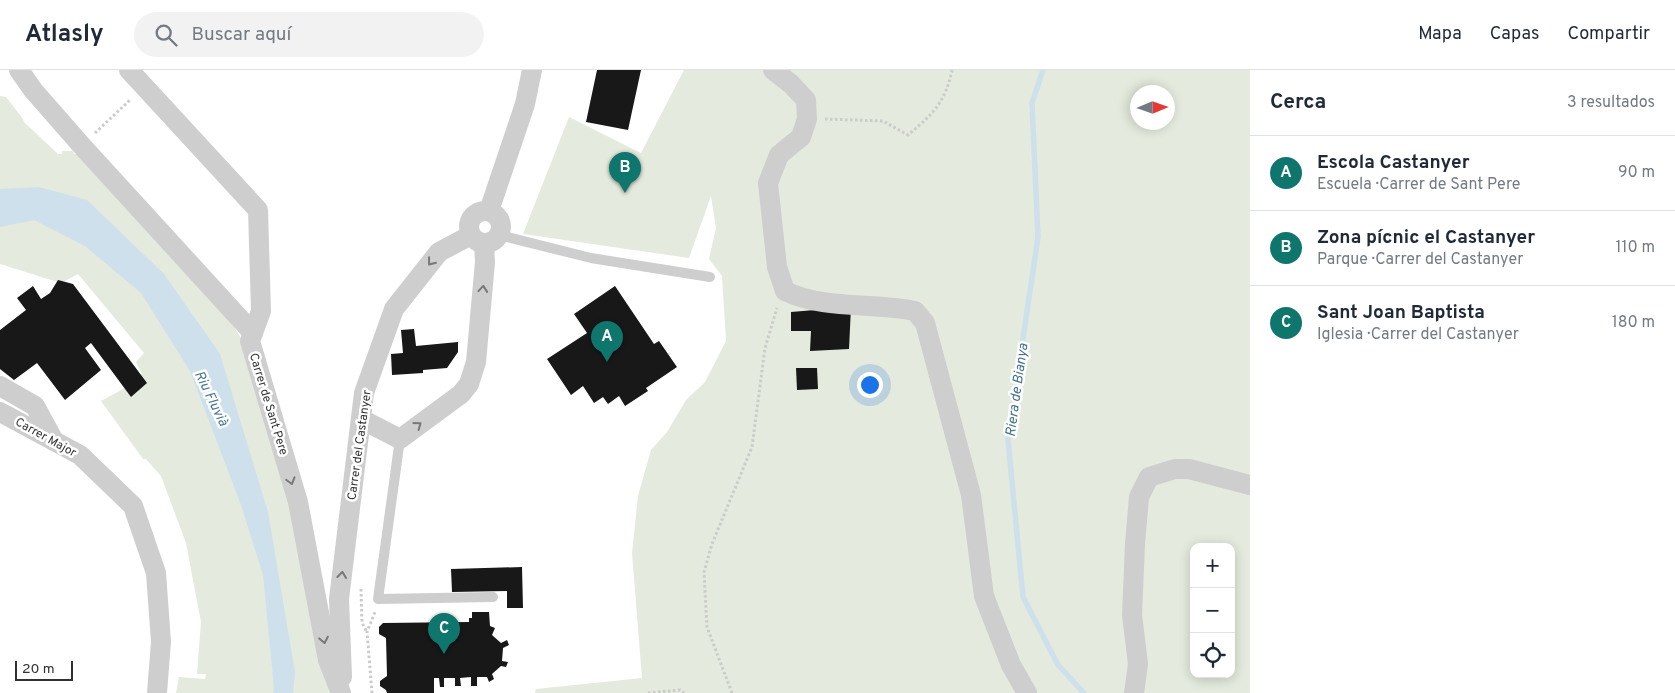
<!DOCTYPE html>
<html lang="es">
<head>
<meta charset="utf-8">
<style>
	body { margin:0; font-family:Overpass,sans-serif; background:#f2f2f3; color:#1f2937 }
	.controls { position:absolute; right:15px; bottom:15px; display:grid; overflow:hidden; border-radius:10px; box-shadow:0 2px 12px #0003 }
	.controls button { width:45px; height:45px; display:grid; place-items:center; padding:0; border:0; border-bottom:1px solid #e0e1e3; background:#fff; color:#1f2937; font:25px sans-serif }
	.compass { position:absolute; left:1130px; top:15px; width:45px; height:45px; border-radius:50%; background:#fff; box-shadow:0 2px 12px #0003; rotate:88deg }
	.scale { position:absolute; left:15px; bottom:12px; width:58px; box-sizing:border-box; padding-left:5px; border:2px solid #313131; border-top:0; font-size:14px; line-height:18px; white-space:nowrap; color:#313131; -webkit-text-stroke:4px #fff; paint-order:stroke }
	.you { position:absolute; left:869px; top:314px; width:18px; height:18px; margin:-12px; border:4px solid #fff; border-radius:50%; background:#1a73e8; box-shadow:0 0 0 8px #1a73e833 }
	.badge { display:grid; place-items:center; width:32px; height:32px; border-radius:50%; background:#0f766e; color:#fff; font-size:16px; font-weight:700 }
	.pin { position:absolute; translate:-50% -41px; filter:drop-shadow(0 1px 2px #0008) }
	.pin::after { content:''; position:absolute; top:26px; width:18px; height:15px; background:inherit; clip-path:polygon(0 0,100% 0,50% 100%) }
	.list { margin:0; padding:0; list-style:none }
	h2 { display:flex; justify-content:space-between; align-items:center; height:65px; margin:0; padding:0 20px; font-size:21px }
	h2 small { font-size:16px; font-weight:400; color:#747a83 }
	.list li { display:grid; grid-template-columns:32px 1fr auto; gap:15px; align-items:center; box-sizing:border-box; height:75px; padding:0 20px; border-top:1px solid #e0e1e3 }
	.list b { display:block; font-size:19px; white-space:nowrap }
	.list p { margin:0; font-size:16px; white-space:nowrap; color:#747a83 }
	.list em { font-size:16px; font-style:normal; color:#747a83 }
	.icon { flex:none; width:28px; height:28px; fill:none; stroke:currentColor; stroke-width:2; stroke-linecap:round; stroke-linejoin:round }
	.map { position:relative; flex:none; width:1250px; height:623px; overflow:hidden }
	header { display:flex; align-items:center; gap:30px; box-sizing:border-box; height:70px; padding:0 25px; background:#fff; border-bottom:1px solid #e0e1e3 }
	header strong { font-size:24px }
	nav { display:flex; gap:28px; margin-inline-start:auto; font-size:18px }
	.search { width:350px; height:45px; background:#f2f2f3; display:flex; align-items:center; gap:12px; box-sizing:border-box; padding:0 18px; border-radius:28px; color:#747a83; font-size:19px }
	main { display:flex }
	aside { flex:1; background:#fff }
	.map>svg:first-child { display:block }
	.green { fill:#e4eadd; fill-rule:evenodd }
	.water { fill:#cee0eb }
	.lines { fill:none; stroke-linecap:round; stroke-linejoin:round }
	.stream { stroke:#cee0eb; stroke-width:5.5 }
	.building { fill:#181818 }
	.path { stroke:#cbcbcb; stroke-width:3; stroke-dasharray:2.5 2.5; stroke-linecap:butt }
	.service { stroke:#cecece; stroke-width:10 }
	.minor { stroke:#cecece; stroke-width:20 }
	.oneway { stroke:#787878 }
	.labels { text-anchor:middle; stroke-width:5; stroke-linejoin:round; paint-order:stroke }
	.street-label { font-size:12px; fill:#313131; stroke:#fff }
	.water-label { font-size:14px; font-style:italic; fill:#43738e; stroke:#fff }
</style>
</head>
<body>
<header>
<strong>Atlasly</strong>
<div class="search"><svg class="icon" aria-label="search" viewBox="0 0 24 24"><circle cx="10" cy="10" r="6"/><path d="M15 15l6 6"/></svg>Buscar aquí</div>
<nav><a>Mapa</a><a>Capas</a><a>Compartir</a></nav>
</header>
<main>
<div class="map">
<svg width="1250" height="623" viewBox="0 0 1250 623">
	<rect width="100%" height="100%" fill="#fff"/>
	<!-- green -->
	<g class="green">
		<path d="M684,0H1250V623H535L536,619L642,608L632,483L638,426L651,380L667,362L686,330L705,312L726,271L722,206L709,189L716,158L711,126L689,188L523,164L569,47L641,83ZM1138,22H1168V52H1138ZM1194,477H1231V604H1194Z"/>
		<path d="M0,26L6,27L23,49L24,52L58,84H62V81H73L74,84H79L228,246L247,279L293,429L331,623H176L179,607L205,609L206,604H197L201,552L186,473L161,406L146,389H143L101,331L123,319L142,304L136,292L144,283L78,204L61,213L0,194Z"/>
	</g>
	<!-- water -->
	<path class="water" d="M39,117L87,130L164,204L220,284L268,442L295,602L293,623H273L274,618L263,505L241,435L190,301L141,223L85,176L34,150L0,157V119Z"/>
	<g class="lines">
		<!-- stream -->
		<path class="stream" d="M1043,0L1032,33L1038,167L1008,370L1023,527L1058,595L1084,623"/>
	</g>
	<!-- building -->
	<g class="building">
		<path d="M597,0H641L628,60L586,52Z"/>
		<path d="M58,210L73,214L147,313L131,327L91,273L85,278L101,300L65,330L37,293L14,310L0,299V260L26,240L17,228L33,216L41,229L50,223Z"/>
		<path d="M615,216L654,274L659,271L677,297L646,318L648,321L625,336L619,326L608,334L603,327L594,333L583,316L571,325L547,289L587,263L574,244Z"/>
		<path d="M851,237L849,279L810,281L811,261H791V242Z"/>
		<path d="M414,259L416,276L458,272V282L447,298L423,300V303L392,305L391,284L403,283L401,260Z"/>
		<path d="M796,298H817L818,319L797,320Z"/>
		<path d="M522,497L523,538H507V521L452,522L451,499Z"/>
		<path d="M472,542H489L490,556L495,558L492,565L501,573L507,570L509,575L503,578L502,591L508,592L506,597L501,596L492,604L494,609L489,612L487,607H477V616H471V607L460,608L461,616H455V608H444V617H440L439,608H434V623H387L386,620L380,616V611L387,606L386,568L379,564V557L383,553L469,552V548H472Z"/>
	</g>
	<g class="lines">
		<!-- path -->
		<g class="path">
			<path d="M825,49L883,51L908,65C933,44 945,33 952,0"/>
			<path d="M95,63L130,30"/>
			<path d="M361,519L362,553L367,562"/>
			<path d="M372,623L367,562L375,542"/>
			<path d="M648,623L680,620L684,623"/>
			<path d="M732,623L707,557L704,502L712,474L752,377L765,278L777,238"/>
		</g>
		<!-- service -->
		<g class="service">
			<path d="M499,165L591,188L710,207"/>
			<path d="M400,369L378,529L493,527"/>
		</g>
		<!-- minor -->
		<g class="minor">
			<path d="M19,0L33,20L82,76L253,263"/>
			<path d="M129,0L258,140L261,241L250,271L298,432L328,590L341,623"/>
			<path d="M773,0L791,14L806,30L807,49L801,67L779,85L768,113L777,197L785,221C824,240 873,232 915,241L925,253L971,425L984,526L1011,595L1027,623"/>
			<path d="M489,141L525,34L532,0"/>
			<circle cx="485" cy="157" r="16"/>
			<path d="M0,316L35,336L54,371"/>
			<path d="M0,342L80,385L133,436L156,503L161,572L157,623"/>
			<path d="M361,349L400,369L461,324L469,314L476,292L485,192L484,173"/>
			<path d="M342,607L339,529L364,323L394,239L439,182L471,165"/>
			<path d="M1134,623L1138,594L1132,545L1135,474L1139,427L1149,407L1175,399H1189L1250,415"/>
		</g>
	</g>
	<!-- one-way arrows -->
	<defs><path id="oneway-chevron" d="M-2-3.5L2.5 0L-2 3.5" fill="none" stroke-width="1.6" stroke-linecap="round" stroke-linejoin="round" transform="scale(1.25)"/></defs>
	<g class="oneway">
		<use href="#oneway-chevron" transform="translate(431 192) rotate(128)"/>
		<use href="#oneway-chevron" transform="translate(483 219) rotate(-85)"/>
		<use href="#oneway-chevron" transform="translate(418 355) rotate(-36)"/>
		<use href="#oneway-chevron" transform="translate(291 411) rotate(74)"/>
		<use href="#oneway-chevron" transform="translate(342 505) rotate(-84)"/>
		<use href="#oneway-chevron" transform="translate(324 570) rotate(79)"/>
	</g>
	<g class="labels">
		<!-- street labels -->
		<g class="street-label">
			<text transform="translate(269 334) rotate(73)" y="4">Carrer de Sant Pere</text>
			<text transform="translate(46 367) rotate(29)" y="4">Carrer Major</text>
			<text transform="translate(359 375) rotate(-82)" y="4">Carrer del Castanyer</text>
		</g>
		<!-- water labels -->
		<g class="water-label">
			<text transform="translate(1016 320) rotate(-82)" y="5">Riera de Bianya</text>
			<text transform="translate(212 328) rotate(64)" y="5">Riu Fluvià</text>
		</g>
	</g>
</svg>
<div class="controls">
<button>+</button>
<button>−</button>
<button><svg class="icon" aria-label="locate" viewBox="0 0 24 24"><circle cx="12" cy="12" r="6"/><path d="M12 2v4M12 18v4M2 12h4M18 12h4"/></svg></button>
</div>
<svg class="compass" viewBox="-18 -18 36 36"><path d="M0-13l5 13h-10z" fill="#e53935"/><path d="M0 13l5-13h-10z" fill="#747a83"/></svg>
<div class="scale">20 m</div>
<div class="you"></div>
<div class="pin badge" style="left:607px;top:292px">A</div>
<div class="pin badge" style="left:625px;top:123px">B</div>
<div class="pin badge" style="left:444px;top:584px">C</div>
</div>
<aside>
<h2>Cerca<small>3 resultados</small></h2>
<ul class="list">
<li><span class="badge">A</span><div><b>Escola Castanyer</b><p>Escuela · Carrer de Sant Pere</p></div><em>90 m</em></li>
<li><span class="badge">B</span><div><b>Zona pícnic el Castanyer</b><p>Parque · Carrer del Castanyer</p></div><em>110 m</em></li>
<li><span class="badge">C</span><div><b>Sant Joan Baptista</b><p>Iglesia · Carrer del Castanyer</p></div><em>180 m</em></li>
</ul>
</aside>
</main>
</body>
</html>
